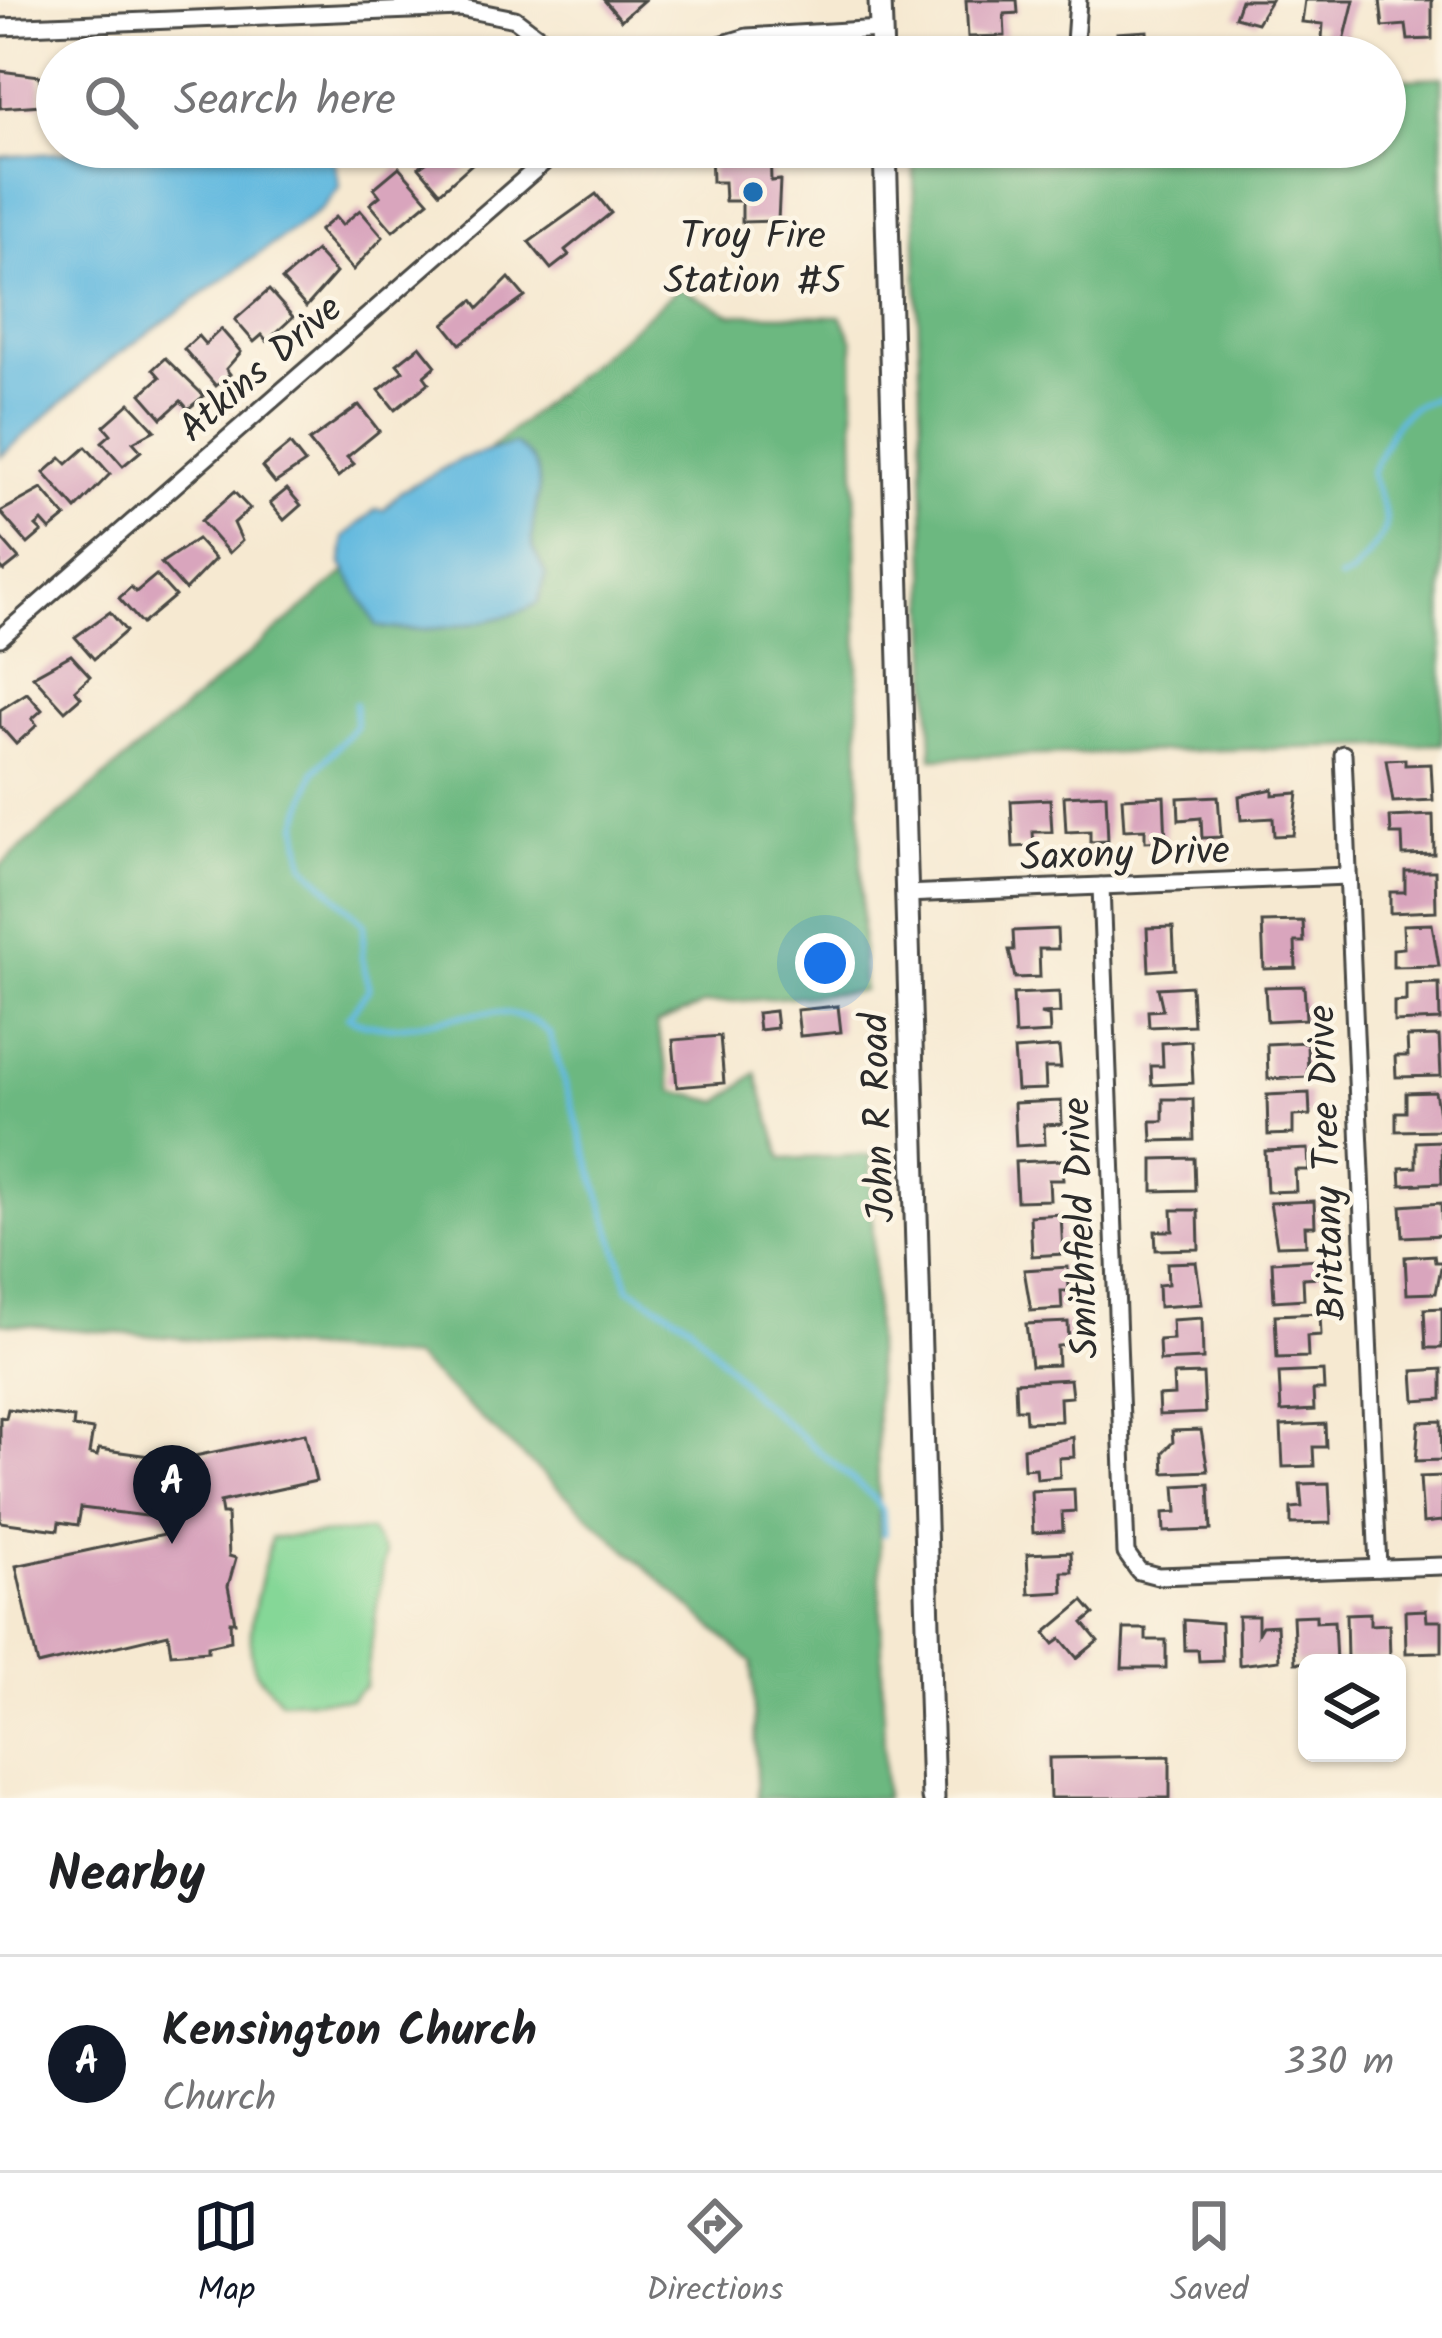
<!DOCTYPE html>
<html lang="en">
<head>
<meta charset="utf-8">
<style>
	body { margin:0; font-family:Kalam,sans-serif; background:#f6f6f6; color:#202124 }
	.controls { position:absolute; right:36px; bottom:36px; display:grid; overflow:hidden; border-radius:18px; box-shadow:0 3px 9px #0004 }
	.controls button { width:108px; height:108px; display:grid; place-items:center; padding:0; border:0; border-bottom:3px solid #e0e0e0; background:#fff; color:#202124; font:60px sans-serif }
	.you { position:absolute; left:825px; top:963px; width:42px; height:42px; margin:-30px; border:9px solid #fff; border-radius:50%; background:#1a73e8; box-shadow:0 0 0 18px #1a73e833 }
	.badge { display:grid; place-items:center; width:78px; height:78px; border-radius:50%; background:#111827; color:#fff; font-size:39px; font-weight:700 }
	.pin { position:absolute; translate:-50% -99px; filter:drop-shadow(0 3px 6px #0008) }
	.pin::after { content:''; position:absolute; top:63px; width:42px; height:36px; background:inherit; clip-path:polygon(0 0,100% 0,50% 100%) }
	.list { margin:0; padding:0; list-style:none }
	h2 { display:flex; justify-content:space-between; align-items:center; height:156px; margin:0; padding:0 48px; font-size:51px }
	h2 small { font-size:39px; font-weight:400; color:#757577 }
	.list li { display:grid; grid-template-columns:78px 1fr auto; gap:36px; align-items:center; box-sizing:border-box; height:216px; padding:0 48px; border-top:3px solid #e0e0e0 }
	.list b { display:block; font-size:45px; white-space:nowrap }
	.list p { margin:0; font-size:39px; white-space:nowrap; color:#757577 }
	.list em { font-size:39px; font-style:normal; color:#757577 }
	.icon { flex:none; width:66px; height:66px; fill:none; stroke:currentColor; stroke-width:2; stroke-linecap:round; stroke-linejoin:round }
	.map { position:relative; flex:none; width:1442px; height:1798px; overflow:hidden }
	.search { position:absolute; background:#fff; box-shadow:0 3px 9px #0004; left:36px; right:36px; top:36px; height:132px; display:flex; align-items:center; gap:30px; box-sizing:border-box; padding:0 42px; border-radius:66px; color:#757577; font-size:45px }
	.sheet { height:372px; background:#fff }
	nav { display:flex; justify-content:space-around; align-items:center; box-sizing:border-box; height:168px; border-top:3px solid #e0e0e0; background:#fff; font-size:33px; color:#757577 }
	nav a { display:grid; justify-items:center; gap:6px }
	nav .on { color:#111827 }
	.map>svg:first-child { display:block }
	.green { fill:#85d797; stroke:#588161; stroke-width:3 }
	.forest { fill:#6cb880; stroke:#4c7256; stroke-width:3 }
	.water { fill:#62b9df; stroke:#467285; stroke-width:3 }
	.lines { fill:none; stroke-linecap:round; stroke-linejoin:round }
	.stream { stroke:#62b9df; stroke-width:6 }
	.building { fill:#d9a5bd }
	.minor-casing { stroke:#494844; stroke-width:21 }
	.secondary-casing { stroke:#494844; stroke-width:27 }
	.minor { stroke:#fff; stroke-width:15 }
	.secondary { stroke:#fff; stroke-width:21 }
	.poi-dot { fill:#1f6fb2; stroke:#fcf5e5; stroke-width:4.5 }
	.labels { text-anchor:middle; stroke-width:9; stroke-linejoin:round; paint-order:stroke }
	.poi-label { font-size:39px; fill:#2b2b2b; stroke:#fcf5e5 }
	.street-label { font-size:39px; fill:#2b2b2b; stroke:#fcf5e5 }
</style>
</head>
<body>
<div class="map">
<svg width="1442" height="1798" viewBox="0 0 1442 1798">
	<rect width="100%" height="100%" fill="#fcf5e5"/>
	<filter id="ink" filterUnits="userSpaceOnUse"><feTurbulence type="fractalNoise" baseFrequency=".00833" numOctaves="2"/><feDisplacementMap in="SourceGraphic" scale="24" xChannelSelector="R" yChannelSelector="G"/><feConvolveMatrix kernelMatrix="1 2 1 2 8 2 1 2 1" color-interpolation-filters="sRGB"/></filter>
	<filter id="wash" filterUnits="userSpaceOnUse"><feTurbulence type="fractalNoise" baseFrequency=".004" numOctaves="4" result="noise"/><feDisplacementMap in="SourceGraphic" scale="48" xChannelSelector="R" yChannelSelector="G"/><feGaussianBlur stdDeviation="2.7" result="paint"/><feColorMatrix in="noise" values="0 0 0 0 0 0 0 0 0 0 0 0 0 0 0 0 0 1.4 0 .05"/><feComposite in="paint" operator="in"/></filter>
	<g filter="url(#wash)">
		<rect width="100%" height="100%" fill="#f6e9d1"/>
		<!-- green -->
		<path class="green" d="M370,1531L385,1553L365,1686L350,1699L281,1701C273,1691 261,1681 256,1671C240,1639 264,1572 271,1538Z"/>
		<!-- forest -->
		<g class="forest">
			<path d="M1442,77V744L932,758L913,147H1385V80Z"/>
			<path d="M679,288L731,314L841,316L853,341L863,991L705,1004L656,1024L673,1091L720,1102L756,1073L782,1159L871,1155L885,1798H757L752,1663L414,1358L0,1323V866Z"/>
		</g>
		<!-- water -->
		<g class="water">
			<path d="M144,147L317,150L334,160L340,186L322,209L109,361L0,457V157Z"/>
			<path d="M514,444C556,469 532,502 532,539C532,551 542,564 546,575L538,603C505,623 414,636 377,626L342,564L344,537L376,509L384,510L400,492L461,459Z"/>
		</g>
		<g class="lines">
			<!-- stream -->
			<g class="stream">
				<path d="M1340,579C1354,576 1354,572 1362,562C1399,519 1386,523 1371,473C1391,433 1395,405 1442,397"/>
				<path d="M355,704L356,726L314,772L298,824L304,864L364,924L362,958L369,989L348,1017C410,1051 492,980 549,1033L629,1288L689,1323L757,1399L872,1496L883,1512L884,1534"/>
			</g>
		</g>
		<g id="blocks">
			<!-- building -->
			<g class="building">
				<path d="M604,0H644L621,20Z"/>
				<path d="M966,0H1017L1018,13L1004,14L1005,36L968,37Z"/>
				<path d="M1241,0H1271L1257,23L1235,17Z"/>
				<path d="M1305,0H1354L1344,41L1322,39L1323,24L1302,22Z"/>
				<path d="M1380,0H1432V39L1408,40L1406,25L1383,27Z"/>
				<path d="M1147,31L1149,57H1119L1117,33Z"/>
				<path d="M0,71L40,76L41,105L0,108Z"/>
				<path d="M446,147H461L474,162L440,192L419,167Z"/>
				<path d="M711,147H770L771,181L780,180L778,221L742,222V201H725L724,182H712Z"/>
				<path d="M399,167L429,201L393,231L370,204L380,196L374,188Z"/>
				<path d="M596,194L611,213L565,250L569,255L551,269L529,242Z"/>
				<path d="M360,210L383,237L353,270L319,231L335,217L342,225Z"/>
				<path d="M316,251L336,273L306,307L282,280Z"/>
				<path d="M509,278L525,297L460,344L444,324L473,300L479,308Z"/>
				<path d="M269,290L293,317L267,341L262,335L254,342L235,320Z"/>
				<path d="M221,329L241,352L226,369L230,374L216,386L184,349L198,336L205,344Z"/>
				<path d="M420,346L436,366L424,376L429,383L395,410L379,390L403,371L397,364Z"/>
				<path d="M165,358L204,396L188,409L181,401L162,418L141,394L160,377L153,369Z"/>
				<path d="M130,403L155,430L133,442L141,451L123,466L102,442L111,434L104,426Z"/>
				<path d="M359,405L379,431L347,457L354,464L338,477L309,441Z"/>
				<path d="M290,444L305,463L275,483L262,467Z"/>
				<path d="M86,447L110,474L76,509L44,473L61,458L67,464Z"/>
				<path d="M42,489L66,517L50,530L42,521L36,526L42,532L28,544L0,512Z"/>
				<path d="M287,489L301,505L284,520L270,503Z"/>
				<path d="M234,492L250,509L234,523L242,541L229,553L201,521Z"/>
				<path d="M0,537L19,559L4,571L0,567Z"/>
				<path d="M197,539L215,559L185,590L161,563Z"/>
				<path d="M156,575L175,596L142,624L119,598L131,587L136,592Z"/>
				<path d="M110,612L126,631L94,659L75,637Z"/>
				<path d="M71,655L90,676L75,690L81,697L65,711L33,676Z"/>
				<path d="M27,693L42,710L32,719L37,725L16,744L0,726V710Z"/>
				<path d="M1405,759V765L1431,764L1433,800L1393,802L1386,760Z"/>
				<path d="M1273,789V795L1298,793L1293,835L1274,836L1273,818L1241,820L1239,796Z"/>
				<path d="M1106,794L1108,841L1090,842V831L1066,832L1064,796Z"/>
				<path d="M1164,796L1166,841L1145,842V829L1124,830L1122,798Z"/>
				<path d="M1218,796L1221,837L1202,838L1201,818L1179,820L1178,798Z"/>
				<path d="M1050,799L1052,832H1033L1034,846L1013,847L1011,801Z"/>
				<path d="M1433,815L1434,854L1403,855L1402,834H1391L1390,817Z"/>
				<path d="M1405,871H1435L1436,911L1390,913V892H1405Z"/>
				<path d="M1303,921L1304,942H1295L1296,968L1264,969L1262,922Z"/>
				<path d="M1432,924L1439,966L1393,967V949L1404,948L1403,925Z"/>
				<path d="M1173,927L1175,969L1149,971L1147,928Z"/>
				<path d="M1057,929L1058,949H1039L1040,977L1015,978L1009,950H1014L1013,931Z"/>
				<path d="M1439,983L1440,1020L1394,1022V1002L1406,1001V984Z"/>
				<path d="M1191,986L1193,1025L1149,1027L1148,1011L1163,1010L1158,988Z"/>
				<path d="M1304,986L1306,1019L1267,1021L1265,987Z"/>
				<path d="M1059,992L1060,1013L1040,1014L1049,1016L1050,1033L1015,1035L1013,994Z"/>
				<path d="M838,1006L841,1032L800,1036L797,1010Z"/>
				<path d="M775,1011L777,1028L759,1030L757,1013Z"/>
				<path d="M720,1036L724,1083L677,1087L673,1040Z"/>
				<path d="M1439,1036L1441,1076L1396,1077L1395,1056H1408L1407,1037Z"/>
				<path d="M1191,1041L1193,1083L1152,1085L1151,1066H1163L1162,1043Z"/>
				<path d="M1307,1042L1308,1077L1268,1079L1267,1044Z"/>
				<path d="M1059,1047L1061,1068H1045L1046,1089L1017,1090L1014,1050Z"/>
				<path d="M1435,1092L1442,1130L1396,1131V1112H1406V1093Z"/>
				<path d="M1309,1093L1310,1115L1293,1116V1134L1268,1135L1267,1095Z"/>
				<path d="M1163,1099H1193L1194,1140L1152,1141L1151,1121H1163Z"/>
				<path d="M1061,1101L1062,1124L1044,1125L1045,1144L1016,1146L1014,1103Z"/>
				<path d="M1441,1141L1442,1183L1401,1185L1400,1168L1416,1167V1142Z"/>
				<path d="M1308,1149L1309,1170H1295L1296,1191L1267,1192L1265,1151Z"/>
				<path d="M1194,1158L1195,1190L1153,1191V1159Z"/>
				<path d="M1062,1160L1063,1180H1049L1050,1200L1017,1201L1015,1162Z"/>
				<path d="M1314,1201L1315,1226H1305L1306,1245L1277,1246L1270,1203Z"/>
				<path d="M1441,1203L1442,1235L1403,1237L1401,1206Z"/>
				<path d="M1172,1210H1198L1199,1249L1156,1250L1155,1231H1173Z"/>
				<path d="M1061,1214L1063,1254L1032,1256L1030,1216Z"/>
				<path d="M1434,1255L1435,1262H1442L1436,1293L1407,1294L1405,1257Z"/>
				<path d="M1318,1259L1319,1277L1303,1278L1304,1299L1274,1301L1272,1262Z"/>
				<path d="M1196,1262L1202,1304L1159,1307L1158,1285L1168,1284L1167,1263Z"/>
				<path d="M1068,1267L1069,1291H1061L1062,1309L1031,1311L1024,1270Z"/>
				<path d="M1442,1308V1348H1426L1424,1309Z"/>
				<path d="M1320,1313L1321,1335L1307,1336L1308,1357L1277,1358L1275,1315Z"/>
				<path d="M1202,1318L1203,1359L1160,1361L1159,1340L1173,1339L1172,1320Z"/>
				<path d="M1068,1322L1069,1345L1057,1346L1058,1365L1031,1366L1026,1324Z"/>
				<path d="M1442,1369V1399L1415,1401L1413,1371Z"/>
				<path d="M1323,1371L1324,1390H1313L1314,1410L1281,1412L1279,1373Z"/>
				<path d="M1203,1374L1205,1413L1159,1415L1158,1396L1174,1395L1173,1375Z"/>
				<path d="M1070,1379L1072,1397L1060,1398L1061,1421L1026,1422L1025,1409H1016L1015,1382Z"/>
				<path d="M8,1409L74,1418L73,1427L93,1430L89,1454L97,1456L99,1449L171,1459V1465L180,1466L179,1479H200L195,1456L305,1433L316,1481L220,1502L222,1514H227L229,1556L236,1558L228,1586L235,1622H230L231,1641L208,1646V1651L171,1654L168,1634L38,1665L16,1566L169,1533L171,1519L81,1508L78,1525L59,1522L58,1530L0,1522V1417L6,1418Z"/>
				<path d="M1441,1421L1442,1460L1416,1461L1419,1422Z"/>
				<path d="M1325,1424L1326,1447H1313L1314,1466L1283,1467L1281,1426Z"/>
				<path d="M1201,1430L1208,1471L1164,1473L1163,1452L1173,1442L1172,1431Z"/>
				<path d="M1073,1437L1074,1457L1059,1458L1060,1477L1037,1479L1036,1468L1024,1469L1023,1448Z"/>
				<path d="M1442,1476V1521L1423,1523L1420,1477Z"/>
				<path d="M1329,1483L1331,1523L1291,1524V1508L1302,1507L1300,1484Z"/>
				<path d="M1209,1484L1211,1530L1164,1532L1163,1513L1177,1512L1175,1486Z"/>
				<path d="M1074,1489L1075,1511L1062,1512L1063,1531L1033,1533L1031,1491Z"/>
				<path d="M1071,1552L1072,1572H1062L1063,1592L1029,1594L1027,1554Z"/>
				<path d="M1083,1601L1094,1614L1083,1623L1098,1641L1077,1658L1061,1639L1054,1644L1045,1633Z"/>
				<path d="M1426,1610L1427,1621H1442V1652L1406,1653L1405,1611Z"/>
				<path d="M1370,1613V1625L1389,1624L1390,1658L1347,1659L1346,1614Z"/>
				<path d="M1316,1615V1622L1334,1621L1336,1662L1295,1663L1293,1616Z"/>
				<path d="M1238,1616H1258V1633L1262,1626L1277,1625L1279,1660L1239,1665Z"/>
				<path d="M1184,1620L1221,1623L1222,1660L1199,1661L1198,1650H1185Z"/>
				<path d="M1124,1629H1146V1640H1166V1668H1122Z"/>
				<path d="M1170,1756V1798H1050L1049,1758Z"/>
			</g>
		</g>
	</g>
	<g filter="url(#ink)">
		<use href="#blocks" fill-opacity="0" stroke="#494844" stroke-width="3"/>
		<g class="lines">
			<!-- minor casing -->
			<g class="minor-casing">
				<g id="minor">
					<path d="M0,27L460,8L515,19L565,57"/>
					<path d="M679,57L747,37L881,29"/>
					<path d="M1074,57L1078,0"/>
					<path d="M0,638L561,147"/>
					<path d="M1343,754L1378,1568"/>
					<path d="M1101,886L1126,1553L1139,1571L1158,1576L1442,1566"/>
					<path d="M905,894L1347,876"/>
				</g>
			</g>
			<!-- secondary casing -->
			<g class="secondary-casing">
				<g id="secondary">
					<path d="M880,0L882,57"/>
					<path d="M885,147L933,1798"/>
				</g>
			</g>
			<!-- minor -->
			<use href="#minor" class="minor"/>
			<!-- secondary -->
			<use href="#secondary" class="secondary"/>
		</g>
	</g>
	<!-- markers -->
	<circle class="poi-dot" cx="753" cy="192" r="12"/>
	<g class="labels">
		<!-- poi labels -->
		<g class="poi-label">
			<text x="753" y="248">Troy Fire<tspan x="753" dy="45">Station #5</tspan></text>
		</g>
		<!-- street labels -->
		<g class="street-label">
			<text transform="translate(259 367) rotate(-41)" y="14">Atkins Drive</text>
			<text transform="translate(1125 852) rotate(-2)" y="14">Saxony Drive</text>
			<text transform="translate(876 1118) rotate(-92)" y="14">John R Road</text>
			<text transform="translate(1325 1163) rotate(-92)" y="14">Brittany Tree Drive</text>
			<text transform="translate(1079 1228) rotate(-92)" y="14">Smithfield Drive</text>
		</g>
	</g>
</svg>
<div class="controls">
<button><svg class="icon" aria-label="layers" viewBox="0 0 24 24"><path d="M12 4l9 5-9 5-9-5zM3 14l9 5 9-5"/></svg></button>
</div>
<div class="you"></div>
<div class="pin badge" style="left:172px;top:1544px">A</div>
<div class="search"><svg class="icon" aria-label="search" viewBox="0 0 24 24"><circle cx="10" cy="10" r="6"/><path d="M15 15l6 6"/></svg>Search here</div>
</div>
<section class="sheet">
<h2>Nearby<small></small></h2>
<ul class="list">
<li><span class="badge">A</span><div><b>Kensington Church</b><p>Church</p></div><em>330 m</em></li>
</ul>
</section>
<nav>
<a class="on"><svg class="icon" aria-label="map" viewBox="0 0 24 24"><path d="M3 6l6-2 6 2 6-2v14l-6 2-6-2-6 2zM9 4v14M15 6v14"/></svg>Map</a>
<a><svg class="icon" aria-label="directions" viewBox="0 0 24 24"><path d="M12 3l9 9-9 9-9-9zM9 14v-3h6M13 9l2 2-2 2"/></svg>Directions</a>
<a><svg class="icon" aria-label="saved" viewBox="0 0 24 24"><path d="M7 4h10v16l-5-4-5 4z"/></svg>Saved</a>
</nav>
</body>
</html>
